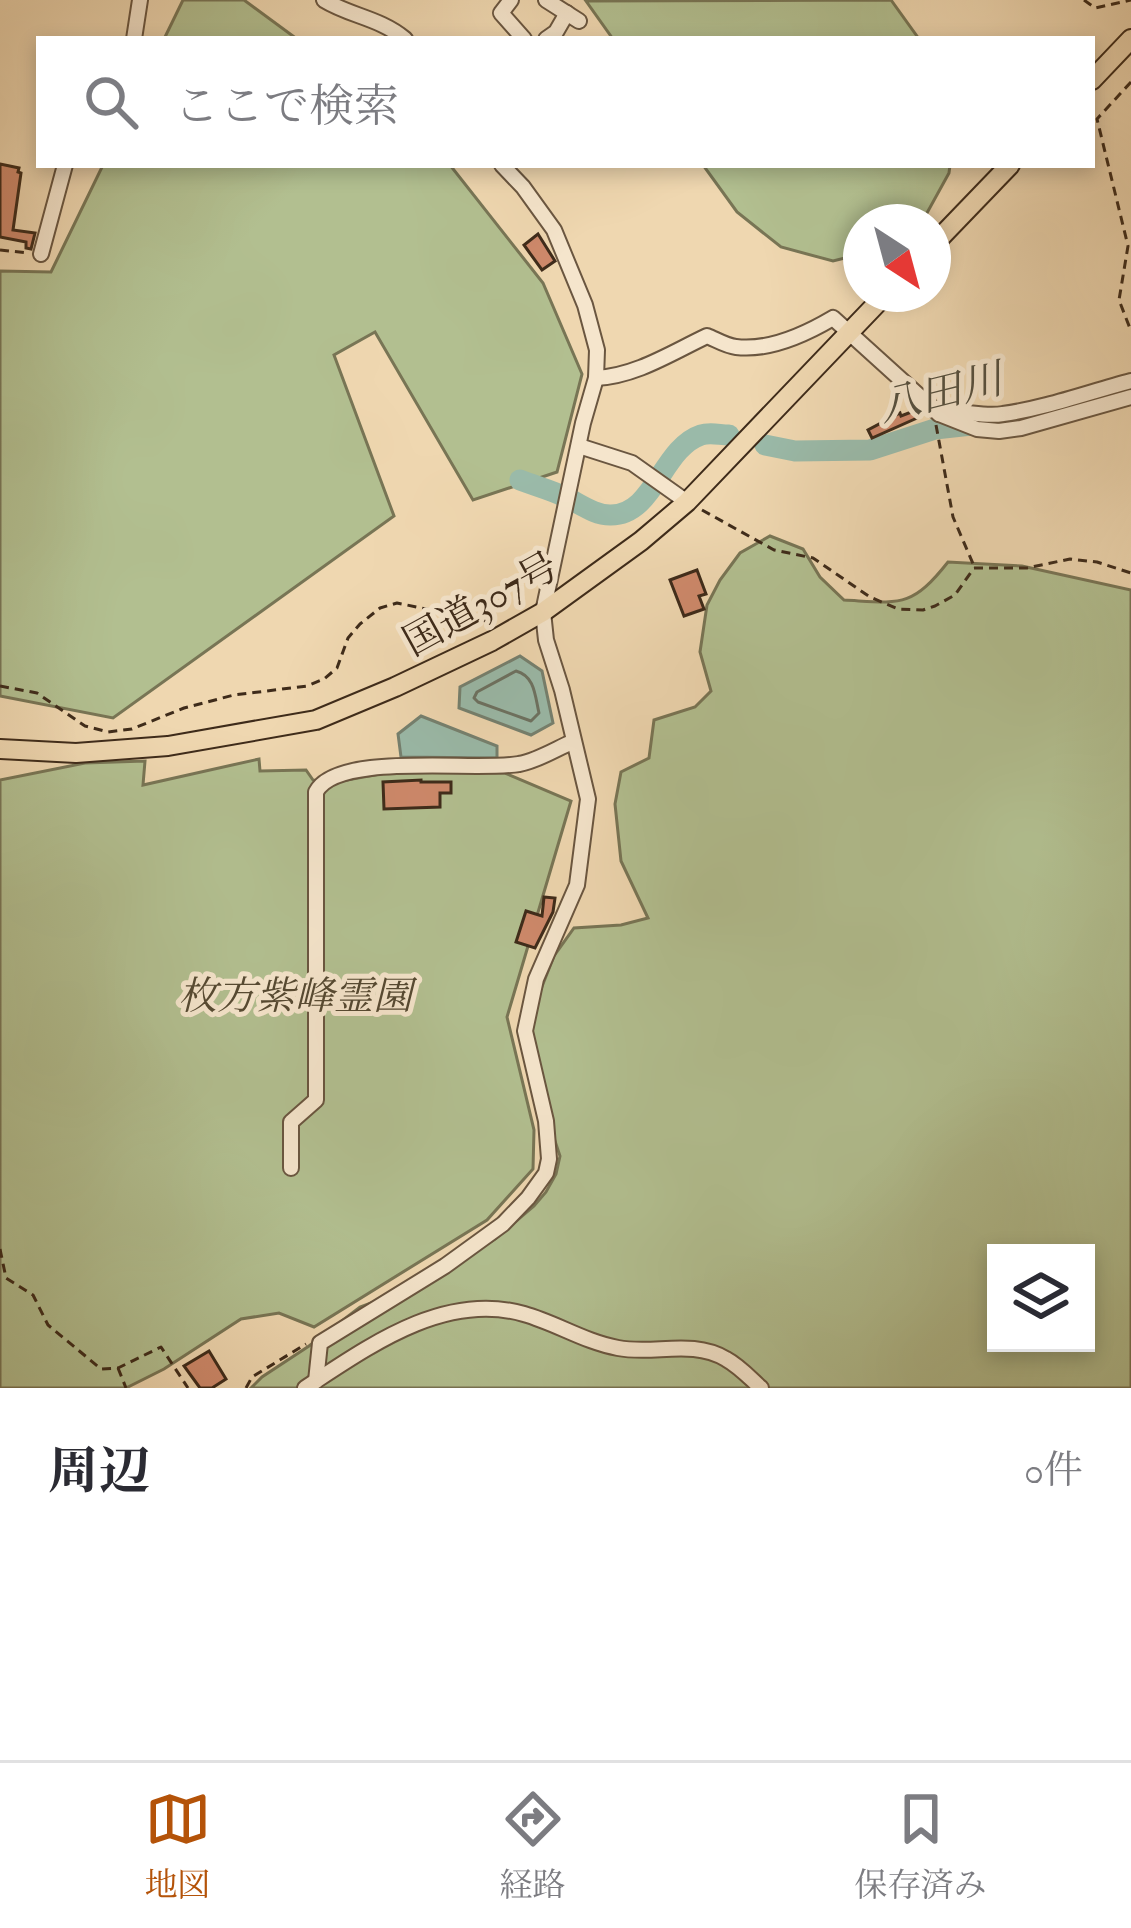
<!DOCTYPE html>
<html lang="ja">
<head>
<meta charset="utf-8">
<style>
	body { margin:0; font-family:"IM FELL Double Pica","Noto Serif JP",serif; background:#f7f7f7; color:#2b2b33 }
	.controls { position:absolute; right:36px; bottom:36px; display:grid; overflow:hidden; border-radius:0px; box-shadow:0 6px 18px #0003 }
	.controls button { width:108px; height:108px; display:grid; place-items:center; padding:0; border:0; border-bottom:3px solid #e1e1e2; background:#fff; color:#2b2b33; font:60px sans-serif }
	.compass { position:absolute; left:843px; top:204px; width:108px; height:108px; border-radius:50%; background:#fff; box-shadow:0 6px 18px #0003; rotate:144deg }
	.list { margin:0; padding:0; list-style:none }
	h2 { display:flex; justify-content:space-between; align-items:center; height:156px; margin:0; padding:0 48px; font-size:51px }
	h2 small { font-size:39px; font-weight:400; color:#7c7c81 }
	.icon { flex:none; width:66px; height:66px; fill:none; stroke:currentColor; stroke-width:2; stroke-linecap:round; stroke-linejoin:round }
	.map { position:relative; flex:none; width:1131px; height:1388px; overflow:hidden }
	.search { position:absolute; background:#fff; box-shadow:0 6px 18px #0003; left:36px; right:36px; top:36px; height:132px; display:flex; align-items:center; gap:30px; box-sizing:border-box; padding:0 42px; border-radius:0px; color:#7c7c81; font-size:45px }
	.sheet { height:372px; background:#fff }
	nav { display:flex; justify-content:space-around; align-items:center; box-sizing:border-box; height:168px; border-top:3px solid #e1e1e2; background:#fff; font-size:33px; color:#7c7c81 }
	nav a { display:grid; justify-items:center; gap:6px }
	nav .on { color:#b45309 }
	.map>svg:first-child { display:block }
	.green { fill:#b2bf90; stroke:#787555; stroke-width:3; fill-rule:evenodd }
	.water { fill:#9abaa9; stroke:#758170; stroke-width:3 }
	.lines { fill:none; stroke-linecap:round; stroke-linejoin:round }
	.shore { stroke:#6c7262; stroke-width:3 }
	.river { stroke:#9abaa9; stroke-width:21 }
	.building { fill:#ce896b; stroke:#3e2b1a; stroke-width:3 }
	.minor-casing { stroke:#6a5640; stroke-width:18 }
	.highway-casing { stroke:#3e2b1a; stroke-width:22 }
	.path { stroke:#3e2b1a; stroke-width:3; stroke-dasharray:9 6; stroke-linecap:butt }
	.minor { stroke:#f5e5cc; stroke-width:14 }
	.highway { stroke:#efd7b0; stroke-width:18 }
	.labels { text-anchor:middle; stroke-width:10; stroke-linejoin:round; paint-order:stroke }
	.street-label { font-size:39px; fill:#3e2b1a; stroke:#f5e5cc }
	.park-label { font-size:39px; font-style:italic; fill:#554932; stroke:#f5e5cc }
	.water-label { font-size:42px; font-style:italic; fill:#554f3e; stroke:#f5e5cc }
</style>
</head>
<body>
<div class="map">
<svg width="1131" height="1388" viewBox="0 0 1131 1388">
	<rect width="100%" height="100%" fill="#efd7b0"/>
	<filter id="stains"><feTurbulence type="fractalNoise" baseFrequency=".00167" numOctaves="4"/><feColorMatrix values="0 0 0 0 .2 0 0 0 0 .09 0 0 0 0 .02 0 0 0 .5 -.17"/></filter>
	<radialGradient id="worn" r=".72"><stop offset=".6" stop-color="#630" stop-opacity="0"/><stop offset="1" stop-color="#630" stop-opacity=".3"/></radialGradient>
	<!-- green -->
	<g class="green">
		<path d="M183,0H244L297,39H164Z"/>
		<path d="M891,0L919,39H613L586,1Z"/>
		<path d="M103,165H450L543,283L582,374L557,472L473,500L375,332L334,355L394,516L113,718L0,696V271L51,272Z"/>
		<path d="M703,165H950L949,173L922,222H861V254L833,261L781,247L737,212Z"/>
		<path d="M770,536L803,549L820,577L844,600C899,603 911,609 948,562L1022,566L1131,590V1388H251L262,1377L309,1346L360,1307L422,1284L495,1239L534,1206L546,1192L556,1174L560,1156L545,1111L530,1017L554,956L574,928L621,925L648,918L621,861L615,804L621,772L649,758L654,720L695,707L711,691L700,652L707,605L720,580L740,553ZM996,1253H1086V1343H996Z"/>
		<path d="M259,759L260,771L306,770L313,780L330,783L403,770L505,773L571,801L507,1017L534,1130L533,1169L487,1220L314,1327L279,1313L241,1319L164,1369L126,1388H0V780L85,763L145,761L143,785Z"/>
	</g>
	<!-- water -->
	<g class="water">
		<path d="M520,656L542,671L553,723L531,735L459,708L460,687Z"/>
		<path d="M421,716L497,746V758L401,757L398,734Z"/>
	</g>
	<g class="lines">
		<!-- shore -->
		<path class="shore" d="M516,671C535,676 535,696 539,713L531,721L478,702L474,698L477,692Z"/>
		<!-- river -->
		<g class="river">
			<path d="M765,445L795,451L870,450L935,429L999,422L1029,414"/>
			<path d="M520,480C535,486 551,490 565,497C579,503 594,515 610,515C654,516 662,448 701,435C710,432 720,435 729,435"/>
		</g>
	</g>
	<!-- building -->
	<g class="building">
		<path d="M0,164L19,168L18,172L21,173L13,230L35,233L31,249L26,248V242L0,237Z"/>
		<path d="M538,234L555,261L542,270L524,245Z"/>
		<path d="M914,411L917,418L872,438L868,430L900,413L901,416Z"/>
		<path d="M697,570L706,594L699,596L704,609L684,616L670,580Z"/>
		<path d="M421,780V782H451V793H440V807L384,809L383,782Z"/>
		<path d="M544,897L555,898L553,912L535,948L516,942L526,911L542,916Z"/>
		<path d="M209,1351L226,1379L212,1388H200L184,1366Z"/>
	</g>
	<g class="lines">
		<!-- minor casing -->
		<g class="minor-casing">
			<g id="minor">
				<path d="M324,0C350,16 380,18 405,39"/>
				<path d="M511,0L501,13L524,39"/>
				<path d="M546,0L579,21"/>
				<path d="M134,39L140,0"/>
				<path d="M546,39L556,32L567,13"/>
				<path d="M41,254L65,165"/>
				<path d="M596,378C636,376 671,353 707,336C715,339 726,346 736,347C769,351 806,334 833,318L939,414L977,429L999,431L1021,428L1131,397"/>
				<path d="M939,414C959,408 981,418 1003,414C1046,408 1089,392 1131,381"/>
				<path d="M579,446L632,463L687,502"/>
				<path d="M291,1168V1122L316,1100V792C337,751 477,772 519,764C537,761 556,749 572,742"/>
				<path d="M316,1381L320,1343L445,1266L503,1224L528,1198L546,1173L549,1159L546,1121L525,1031L536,979L577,885L588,799L562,690L546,640L543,612L583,423L596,378L597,350L585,305L554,230L523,187L502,165"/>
				<path d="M305,1388C368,1347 444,1291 524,1314C556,1323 585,1342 618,1348C654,1355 692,1339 726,1359C739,1366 750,1378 761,1388"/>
			</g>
		</g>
		<!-- highway casing -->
		<g class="highway-casing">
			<g id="highway">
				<path d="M1092,80L1131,39"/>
				<path d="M933,245L1010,165"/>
				<path d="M0,749L76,753L168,746L316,720L395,687L492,641L543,612L641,541L687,502L886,294"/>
			</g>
		</g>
		<!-- path -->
		<g class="path">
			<path d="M1084,0L1095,8L1131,0"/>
			<path d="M1131,82L1097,119L1128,246L1119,300L1131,331"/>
			<path d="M0,250L28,253"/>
			<path d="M936,425L953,517L974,566"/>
			<path d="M702,510L774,550L813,558L870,597L898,609L923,610L935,606L955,595L974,568"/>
			<path d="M974,568H1027L1070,559L1097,562L1131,573"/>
			<path d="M0,686L37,693L85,726L108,732L132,729L184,708L234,695L307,686L324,679L337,668L348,638L360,624L380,608L397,603L490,622"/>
			<path d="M0,1249L6,1278L33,1295L48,1325L101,1369L118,1368L161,1347L188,1388"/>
			<path d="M118,1368L126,1388"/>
			<path d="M246,1388L252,1377L306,1344"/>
		</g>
		<!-- minor -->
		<use href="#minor" class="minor"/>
		<!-- highway -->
		<use href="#highway" class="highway"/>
	</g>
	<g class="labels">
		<!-- street labels -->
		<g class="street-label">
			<text transform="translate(480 603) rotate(-29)" y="14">国道307号</text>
		</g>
		<!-- park labels -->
		<g class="park-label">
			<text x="295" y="1009">枚方紫峰霊園</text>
		</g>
		<!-- water labels -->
		<g class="water-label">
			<text transform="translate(940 392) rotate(-14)" y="15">八田川</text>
		</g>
	</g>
	<rect width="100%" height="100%" filter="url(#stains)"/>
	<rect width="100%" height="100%" fill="url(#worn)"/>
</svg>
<div class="controls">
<button><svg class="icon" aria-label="layers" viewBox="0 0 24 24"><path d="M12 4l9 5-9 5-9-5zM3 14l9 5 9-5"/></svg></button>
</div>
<svg class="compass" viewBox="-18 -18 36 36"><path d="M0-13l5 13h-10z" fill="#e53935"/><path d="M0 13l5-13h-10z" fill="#7c7c81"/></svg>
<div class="search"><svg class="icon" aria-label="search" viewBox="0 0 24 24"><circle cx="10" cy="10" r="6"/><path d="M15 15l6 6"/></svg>ここで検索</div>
</div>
<section class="sheet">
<h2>周辺<small>0件</small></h2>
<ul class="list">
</ul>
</section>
<nav>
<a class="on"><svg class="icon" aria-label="map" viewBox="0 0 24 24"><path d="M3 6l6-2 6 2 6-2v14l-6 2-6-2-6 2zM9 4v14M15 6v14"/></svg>地図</a>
<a><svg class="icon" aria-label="directions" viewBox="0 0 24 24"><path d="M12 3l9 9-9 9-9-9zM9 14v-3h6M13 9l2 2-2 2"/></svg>経路</a>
<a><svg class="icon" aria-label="saved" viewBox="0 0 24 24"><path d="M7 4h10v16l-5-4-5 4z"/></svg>保存済み</a>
</nav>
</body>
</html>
